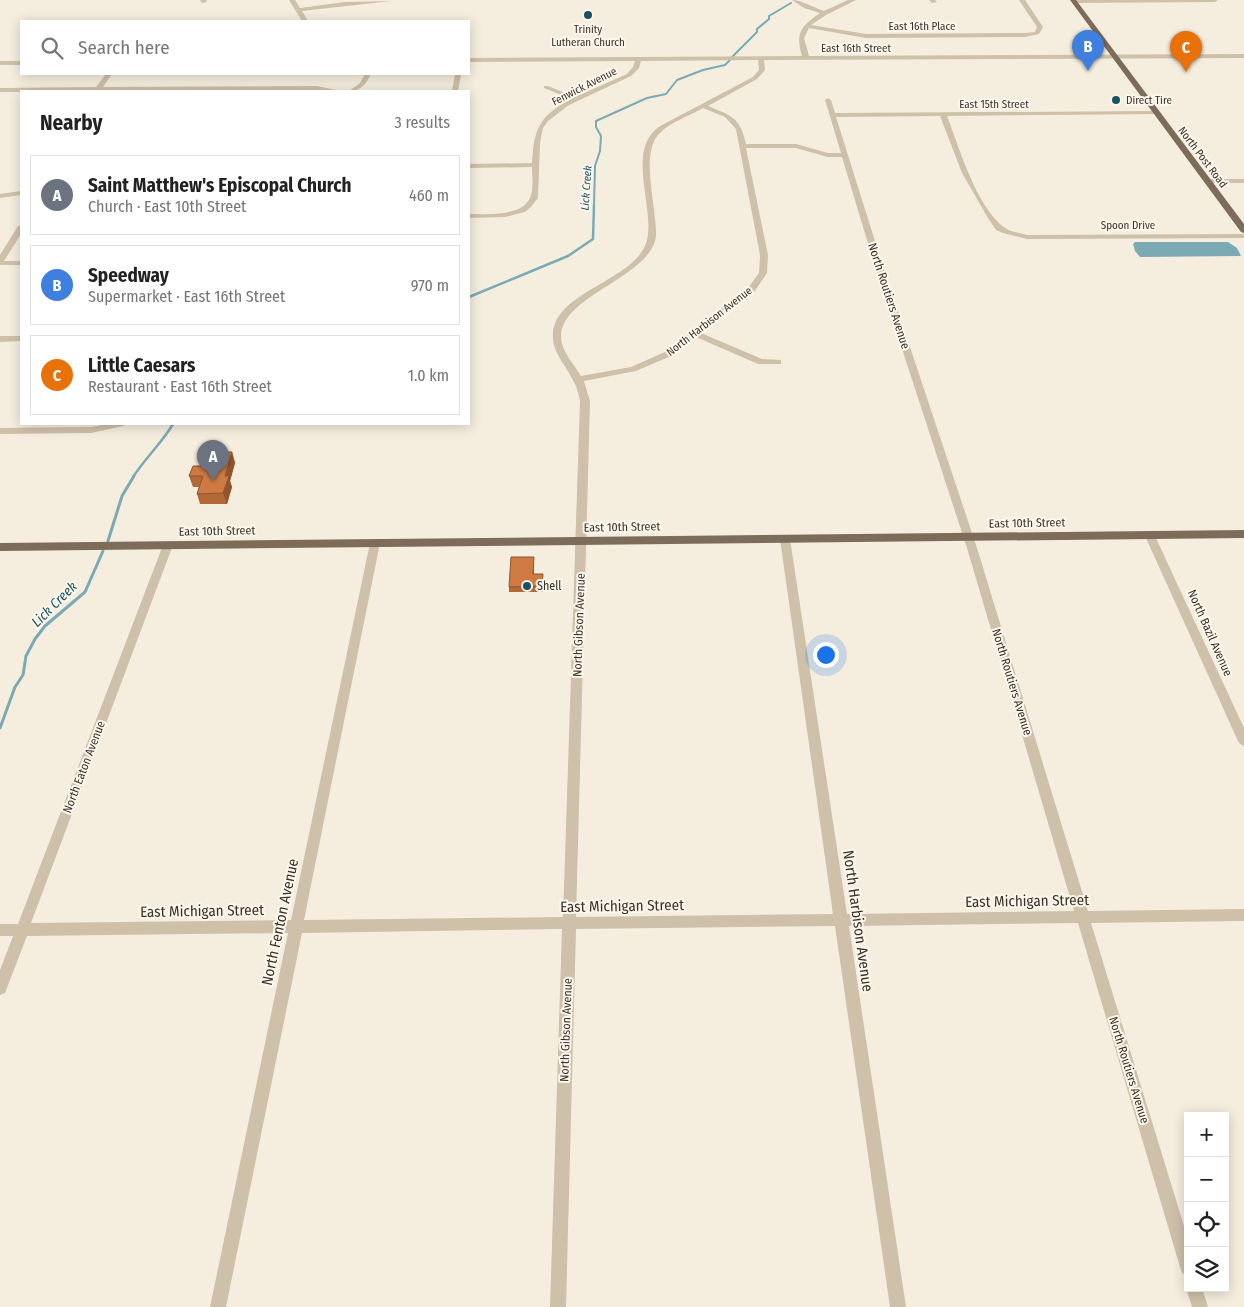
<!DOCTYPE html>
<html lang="en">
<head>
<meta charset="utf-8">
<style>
	body { margin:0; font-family:"Fira Sans Condensed",sans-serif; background:#f6f6f6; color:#222 }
	.controls { position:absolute; right:15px; bottom:15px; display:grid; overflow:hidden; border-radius:0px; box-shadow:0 2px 12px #0003 }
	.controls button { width:45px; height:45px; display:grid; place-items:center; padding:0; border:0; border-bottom:1px solid #e0e0e0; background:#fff; color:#222; font:25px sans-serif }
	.you { position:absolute; left:825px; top:654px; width:18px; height:18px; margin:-12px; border:4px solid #fff; border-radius:50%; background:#1a73e8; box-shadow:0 0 0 8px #1a73e833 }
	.badge { display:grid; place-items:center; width:32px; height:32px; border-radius:50%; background:#1b5261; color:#fff; font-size:16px; font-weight:700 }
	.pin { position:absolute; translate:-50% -41px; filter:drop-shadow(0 1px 2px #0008) }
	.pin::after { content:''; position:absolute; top:26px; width:18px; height:15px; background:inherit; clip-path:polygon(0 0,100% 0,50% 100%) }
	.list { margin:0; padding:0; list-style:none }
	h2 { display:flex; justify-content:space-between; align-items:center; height:65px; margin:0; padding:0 20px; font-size:21px }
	h2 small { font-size:16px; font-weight:400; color:#767676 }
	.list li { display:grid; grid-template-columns:32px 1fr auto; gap:15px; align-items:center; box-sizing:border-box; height:80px; margin:0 10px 10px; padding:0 10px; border:1px solid #e0e0e0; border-radius:0px }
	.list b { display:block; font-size:19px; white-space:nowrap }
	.list p { margin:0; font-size:16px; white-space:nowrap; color:#767676 }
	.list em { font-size:16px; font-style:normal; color:#767676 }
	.icon { flex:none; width:28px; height:28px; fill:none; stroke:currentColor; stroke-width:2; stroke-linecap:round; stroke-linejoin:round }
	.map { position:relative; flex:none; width:1244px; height:1307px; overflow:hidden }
	.search { position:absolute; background:#fff; box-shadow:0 2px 12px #0003; left:20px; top:20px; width:450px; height:55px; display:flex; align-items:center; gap:12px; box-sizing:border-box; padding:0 18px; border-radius:0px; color:#767676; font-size:19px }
	.panel { position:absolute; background:#fff; box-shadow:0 2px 12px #0003; left:20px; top:90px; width:450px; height:335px; border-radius:0px }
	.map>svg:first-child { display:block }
	.water { fill:#7baab5 }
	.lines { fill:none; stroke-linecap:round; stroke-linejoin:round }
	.stream-far2 { stroke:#7baab5; stroke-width:2 }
	.stream-far1 { stroke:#7baab5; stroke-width:2.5 }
	.stream { stroke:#7baab5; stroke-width:3 }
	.minor { fill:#cfc0a9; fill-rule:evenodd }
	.major { fill:#7e6c5a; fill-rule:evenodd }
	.wall { fill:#b2693a }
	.shaded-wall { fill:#91552f }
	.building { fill:#cf7a43; stroke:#91552f }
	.poi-dot { fill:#1b5261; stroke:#fcf7ec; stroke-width:2 }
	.labels { text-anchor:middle; stroke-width:4; stroke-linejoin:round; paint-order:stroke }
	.far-street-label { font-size:11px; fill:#3b322a; stroke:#fcf7ec }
	.far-poi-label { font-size:11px; fill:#3b322a; stroke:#fcf7ec }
	.far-water-label { font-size:11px; font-style:italic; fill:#1b5261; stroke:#fcf7ec }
	.street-label { font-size:12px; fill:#3b322a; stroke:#fcf7ec }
	.poi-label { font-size:12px; fill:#3b322a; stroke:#fcf7ec; text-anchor:start }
	.water-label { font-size:14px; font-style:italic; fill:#1b5261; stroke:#fcf7ec }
	.near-street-label { font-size:15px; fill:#3b322a; stroke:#fcf7ec }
</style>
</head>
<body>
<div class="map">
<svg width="1244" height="1307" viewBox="0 0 1244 1307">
	<rect width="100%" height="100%" fill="#f5eedf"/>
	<!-- water -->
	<path class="water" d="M1135,242H1228L1237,248L1241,256L1140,257L1135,251L1133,244Z"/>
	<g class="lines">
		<!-- stream-far2 -->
		<g class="stream-far2">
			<path d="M732,57L757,32V29L769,19V16L791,3"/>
			<path d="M594,206L595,166L600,151L601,136L596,127V121L647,98L666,94L677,80L703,70L725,65L730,60"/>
		</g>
		<!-- stream-far1 -->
		<g class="stream-far1">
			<path d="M469,297L568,256L593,239L594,205"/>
			<path d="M133,477C145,458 162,443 173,424"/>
		</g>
		<!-- stream -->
		<g class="stream">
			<path d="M108,541L122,496L134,476"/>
			<path d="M0,728L15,687L23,675L26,656L35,639L45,626L85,592L103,551"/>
		</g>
		<!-- minor -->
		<g class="minor">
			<path d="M200,0H206L207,2L202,3Z"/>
			<path d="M289,0H295L300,8L345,2L392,1L302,11L308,21H302Z"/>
			<path d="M792,0C801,0 815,8 824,11L848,0H856L826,15L811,25L866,34L1025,33L1035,32L1037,27L1019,0H1025L1043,27L1039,34L1025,37L866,38L809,28L804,38L809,56L1244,54V58L764,60L765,70L757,79L708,106C732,116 740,117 746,144H796L828,153H841L825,100L828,98L831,100L835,113L1157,111L1160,113L1159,114L947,116C960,149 976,207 1005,228C1012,232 1019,233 1027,235L1244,234V238L1027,239L1003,233L996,230L988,218L962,173L940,116L836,117L880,257L977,548L1088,911L1244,909V921L1091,923L1188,1239V1275L1182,1273L1180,1267L1078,923L849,926L906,1307H890L835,926L576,929L566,1307H550L562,929L302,933L226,1307H210L288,933L27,936L5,993L0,995V970L13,936H0V924H18L163,545L168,541L173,545L31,923L291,920L370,543L375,539L380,543L304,920L563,917L580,401C577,376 554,358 553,339C549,291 637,282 647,240C655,206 624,147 662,125L753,77L759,70L758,60L641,61L639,68L631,76L569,105L548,121L543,128L540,143L538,198L531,207L525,212L505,217L469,218V214C485,214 522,217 530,198C534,190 532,176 532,167L469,168V164L532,163C534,129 539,116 571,99L544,88V86H548L575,97L627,74L633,67L635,61L469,62V58L802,56C795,33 801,26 820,13L804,8ZM703,108L725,117L736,129L760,255L759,273L748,288L665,352L631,367L581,376C575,366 567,357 563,347C547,301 638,283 654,244C658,234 655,221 654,210C652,190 643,147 660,133C671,122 689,116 703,108ZM746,148H796L828,157H842L872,257L967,548L1074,911L847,914L790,539L785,535L780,539L833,914L576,917L590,401L584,381L636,371L671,356L696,337L758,364H781V360L762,359L701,333L754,292L767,273L768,255Z"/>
			<path d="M929,0H935L937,2L932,3Z"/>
			<path d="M1072,0H1218L1215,2L1074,3Z"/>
			<rect x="0" y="61" width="21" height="4"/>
			<path d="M106,74H112L103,87L317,86L341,91L0,92V88L96,87Z"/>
			<path d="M365,74H371C366,84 361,91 349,91L360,83Z"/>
			<path d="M455,74H461L458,91H452Z"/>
			<path d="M1205,179H1244V183H1208L1204,181Z"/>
			<path d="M21,191V195L0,198V194Z"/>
			<path d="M18,226H21V234L4,261H21V265H0V255Z"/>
			<path d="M0,336H21V341L0,342Z"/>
			<path d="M107,424H125L123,426L91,433L0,434V428L91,427Z"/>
			<path d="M1150,532L1155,536L1244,728V746L1240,744L1238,741L1145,536Z"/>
			<path d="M1188,1283V1288H1202L1208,1307H1192L1186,1288Z"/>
		</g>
		<!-- major -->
		<g class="major">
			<path d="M1070,0H1076L1244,224V233L1241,232Z"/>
			<path d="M1244,530V538L0,551V543Z"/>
		</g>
	</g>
	<!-- wall -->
	<g class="wall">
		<path d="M232,452L235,463L230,481L232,487L227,504H200L197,494L199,487H193L189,476L203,466L215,461Z"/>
		<path d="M534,563V574L544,580L543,592H509V587Z"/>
	</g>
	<!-- shaded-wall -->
	<path class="shaded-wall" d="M232,452L235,463L230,481L232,487L227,504L223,493L225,476Z"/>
	<!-- building -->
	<g class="building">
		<path d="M218,452H232L225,476H229L223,493L197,494L203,476H189L193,466H203L204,461H215Z"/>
		<path d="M511,557H534L533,574H543L542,586L509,587Z"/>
	</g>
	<!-- markers -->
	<g class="poi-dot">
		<circle cx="588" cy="15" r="5"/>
		<circle cx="1116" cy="100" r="5"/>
		<circle cx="527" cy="586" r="5"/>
	</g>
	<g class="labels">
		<!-- far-street labels -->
		<g class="far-street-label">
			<text x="922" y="30">East 16th Place</text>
			<text x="856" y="52">East 16th Street</text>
			<text transform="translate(584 86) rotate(-27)" y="4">Fenwick Avenue</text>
			<text x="994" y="108">East 15th Street</text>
			<text transform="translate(1203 157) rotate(53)" y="4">North Post Road</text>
			<text x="1128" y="229">Spoon Drive</text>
			<text transform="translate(709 321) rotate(-38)" y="4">North Harbison Avenue</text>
		</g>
		<!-- far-poi labels -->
		<g class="far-poi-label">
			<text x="588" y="33">Trinity<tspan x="588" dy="13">Lutheran Church</tspan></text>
			<text x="1126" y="104" text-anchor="start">Direct Tire</text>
		</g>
		<!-- far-water labels -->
		<g class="far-water-label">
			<text transform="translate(586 188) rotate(-86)" y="4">Lick Creek</text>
		</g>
		<!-- street labels -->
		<g class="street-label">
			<text transform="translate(889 296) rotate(72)" y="4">North Routiers Avenue</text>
			<text transform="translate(1027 523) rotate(-1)" y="4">East 10th Street</text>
			<text transform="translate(622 527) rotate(-1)" y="4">East 10th Street</text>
			<text transform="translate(217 531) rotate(-1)" y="4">East 10th Street</text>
			<text transform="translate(579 625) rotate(-88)" y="4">North Gibson Avenue</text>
			<text transform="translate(1210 633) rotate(66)" y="4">North Bazil Avenue</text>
			<text transform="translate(1012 682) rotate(73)" y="4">North Routiers Avenue</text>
			<text transform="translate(84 767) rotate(-69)" y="4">North Eaton Avenue</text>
			<text transform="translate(566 1030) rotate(-88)" y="4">North Gibson Avenue</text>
			<text transform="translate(1129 1070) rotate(73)" y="4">North Routiers Avenue</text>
		</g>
		<!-- poi labels -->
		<g class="poi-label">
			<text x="537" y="590">Shell</text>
		</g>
		<!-- water labels -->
		<g class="water-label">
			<text transform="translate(54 604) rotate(-45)" y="5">Lick Creek</text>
		</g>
		<!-- near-street labels -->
		<g class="near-street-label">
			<text transform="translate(1027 901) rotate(-1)" y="5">East Michigan Street</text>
			<text transform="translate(622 906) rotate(-1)" y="5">East Michigan Street</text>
			<text transform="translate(202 911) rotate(-1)" y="5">East Michigan Street</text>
			<text transform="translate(858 921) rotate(82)" y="5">North Harbison Avenue</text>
			<text transform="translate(280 922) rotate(-78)" y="5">North Fenton Avenue</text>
		</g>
	</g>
</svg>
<div class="controls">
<button>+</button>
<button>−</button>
<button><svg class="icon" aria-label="locate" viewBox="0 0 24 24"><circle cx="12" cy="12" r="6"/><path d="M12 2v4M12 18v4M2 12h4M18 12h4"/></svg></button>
<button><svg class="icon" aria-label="layers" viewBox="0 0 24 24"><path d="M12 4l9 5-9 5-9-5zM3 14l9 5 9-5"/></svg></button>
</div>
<div class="you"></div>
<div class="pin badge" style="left:213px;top:481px;background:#6b7280">A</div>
<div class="pin badge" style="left:1088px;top:71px;background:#3f7fe0">B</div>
<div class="pin badge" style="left:1186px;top:72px;background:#e8710a">C</div>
<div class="search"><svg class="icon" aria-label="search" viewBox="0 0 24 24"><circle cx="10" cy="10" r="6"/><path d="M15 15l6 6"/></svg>Search here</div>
<section class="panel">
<h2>Nearby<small>3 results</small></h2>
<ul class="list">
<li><span class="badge" style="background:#6b7280">A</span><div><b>Saint Matthew's Episcopal Church</b><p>Church · East 10th Street</p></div><em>460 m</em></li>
<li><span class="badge" style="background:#3f7fe0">B</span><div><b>Speedway</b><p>Supermarket · East 16th Street</p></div><em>970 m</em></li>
<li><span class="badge" style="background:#e8710a">C</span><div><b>Little Caesars</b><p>Restaurant · East 16th Street</p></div><em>1.0 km</em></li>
</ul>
</section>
</div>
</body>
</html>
